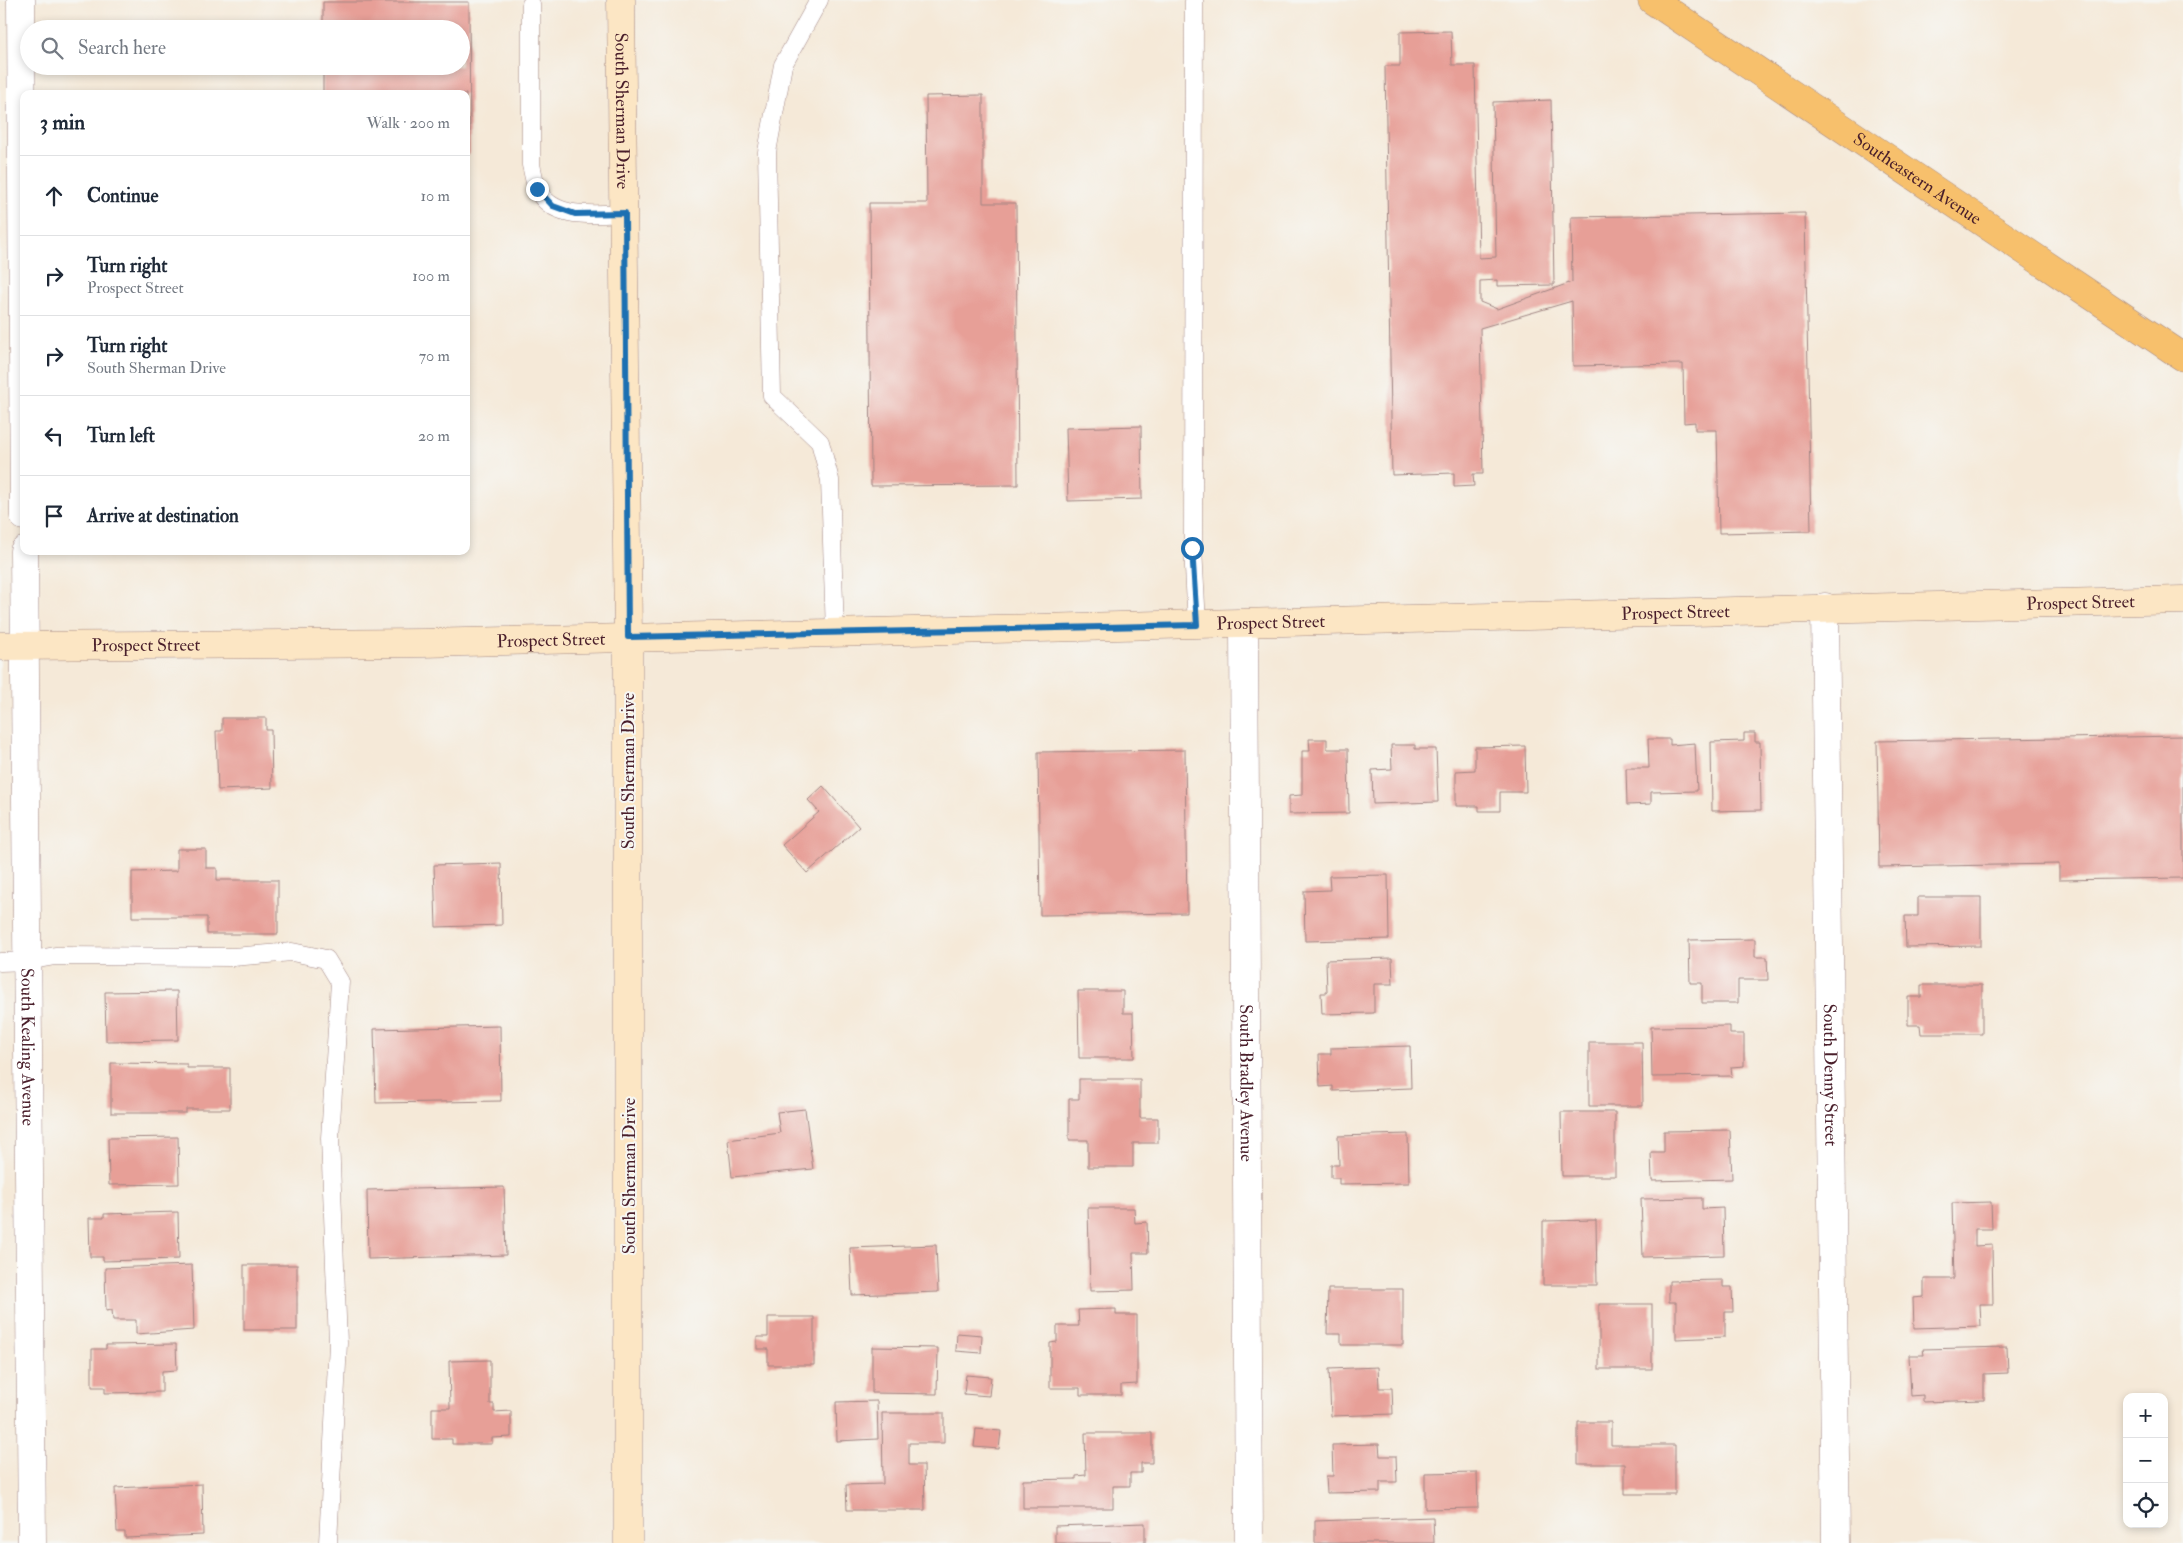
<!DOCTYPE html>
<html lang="en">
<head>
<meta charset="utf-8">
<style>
	body { margin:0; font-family:"IM FELL Double Pica",serif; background:#f2f2f3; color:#1f2937 }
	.controls { position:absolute; right:15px; bottom:15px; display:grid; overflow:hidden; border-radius:10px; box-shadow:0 2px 8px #0003 }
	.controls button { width:45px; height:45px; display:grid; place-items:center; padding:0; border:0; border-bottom:1px solid #e0e1e3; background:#fff; color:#1f2937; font:25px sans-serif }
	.stop { position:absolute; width:15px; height:15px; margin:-11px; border:4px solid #1f6fb2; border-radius:50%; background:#fff }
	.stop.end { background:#1f6fb2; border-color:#fff; box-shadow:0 1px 5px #0008 }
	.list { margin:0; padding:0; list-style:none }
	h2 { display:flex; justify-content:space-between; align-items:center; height:65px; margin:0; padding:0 20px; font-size:21px }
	h2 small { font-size:16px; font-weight:400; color:#747a83 }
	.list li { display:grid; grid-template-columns:32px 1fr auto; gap:15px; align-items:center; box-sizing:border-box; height:80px; padding:0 20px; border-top:1px solid #e0e1e3 }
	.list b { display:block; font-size:19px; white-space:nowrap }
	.list p { margin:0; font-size:16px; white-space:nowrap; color:#747a83 }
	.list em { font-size:16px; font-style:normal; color:#747a83 }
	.icon { flex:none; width:28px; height:28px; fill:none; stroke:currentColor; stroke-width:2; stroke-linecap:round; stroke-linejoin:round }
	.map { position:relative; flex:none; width:2183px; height:1543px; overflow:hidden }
	.search { position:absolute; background:#fff; box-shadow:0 2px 8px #0003; left:20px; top:20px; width:450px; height:55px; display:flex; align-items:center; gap:12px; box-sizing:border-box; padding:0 18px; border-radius:28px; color:#747a83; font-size:19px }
	.panel { position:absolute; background:#fff; box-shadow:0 2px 8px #0003; left:20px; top:90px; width:450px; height:465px; border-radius:10px }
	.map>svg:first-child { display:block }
	.building { fill:#e79f97 }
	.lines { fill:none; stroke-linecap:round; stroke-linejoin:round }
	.lane-casing { stroke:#a08482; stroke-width:19 }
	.street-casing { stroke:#a08482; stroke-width:29 }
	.secondary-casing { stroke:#a08482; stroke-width:29 }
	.primary-casing { stroke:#a08482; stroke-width:29 }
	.lane { stroke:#fff; stroke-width:18 }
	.street { stroke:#fff; stroke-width:28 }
	.secondary { stroke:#fce6c4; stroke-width:28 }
	.primary { stroke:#f7c06c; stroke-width:28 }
	.route { stroke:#1f6fb2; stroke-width:6 }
	.labels { text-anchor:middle; stroke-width:4; stroke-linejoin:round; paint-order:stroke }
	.street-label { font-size:18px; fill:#4a1f2b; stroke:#f6f6f2 }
</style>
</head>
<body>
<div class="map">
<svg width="2183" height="1543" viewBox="0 0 2183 1543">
	<rect width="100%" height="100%" fill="#f6f6f2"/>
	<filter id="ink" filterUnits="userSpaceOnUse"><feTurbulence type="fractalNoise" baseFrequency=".02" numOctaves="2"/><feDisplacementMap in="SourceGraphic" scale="10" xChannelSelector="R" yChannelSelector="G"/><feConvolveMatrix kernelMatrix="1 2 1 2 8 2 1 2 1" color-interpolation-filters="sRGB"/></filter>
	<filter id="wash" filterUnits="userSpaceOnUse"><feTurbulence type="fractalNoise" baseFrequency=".0096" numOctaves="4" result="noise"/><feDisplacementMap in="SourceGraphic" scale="20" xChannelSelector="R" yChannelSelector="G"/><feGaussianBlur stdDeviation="1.12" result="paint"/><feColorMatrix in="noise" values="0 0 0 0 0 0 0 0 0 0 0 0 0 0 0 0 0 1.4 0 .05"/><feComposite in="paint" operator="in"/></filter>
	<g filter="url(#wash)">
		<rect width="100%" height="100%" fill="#f5e9d8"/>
		<g id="blocks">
			<!-- building -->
			<g class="building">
				<path d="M323,2H469L470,154L466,155V94H323V66H461V29H323Z"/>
				<path d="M1451,31L1452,65H1475L1479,258L1496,257L1493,102L1551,100L1554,285L1497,286V280L1480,281V302L1497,309L1572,282L1571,217L1805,213L1811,531L1719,533L1717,430H1695V422L1684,423L1683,364L1573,366L1572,301L1480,328L1483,474H1473L1474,486L1454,487V473L1392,475L1385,66H1400V32Z"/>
				<path d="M983,95V203H1016L1018,485L871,486L869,203H927L926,96Z"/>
				<path d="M1141,426L1142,499L1068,501L1066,428Z"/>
				<path d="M222,718H266V730H271L272,788L218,790L216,731H222Z"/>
				<path d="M1744,733H1755V742H1760L1761,810L1712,811L1711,742L1744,741Z"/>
				<path d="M2183,736V878L2059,880V864L1879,867L1877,741Z"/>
				<path d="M1309,739H1327V749H1348L1349,813L1289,814V796L1302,795V751H1310Z"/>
				<path d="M1648,739H1670V745L1695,743L1697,791L1651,792V804L1627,805L1626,768H1649Z"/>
				<path d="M1391,745H1415V749H1436L1438,802L1373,804L1372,770L1392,769Z"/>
				<path d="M1525,746L1526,792H1500V811H1479V806H1456V771L1475,770V747Z"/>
				<path d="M1185,750L1187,913L1040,915L1038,752Z"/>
				<path d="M823,786L859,827L807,873L782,845L819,812L808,800Z"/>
				<path d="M177,849H206V868H217V880H278V934H207V917H132V872L177,871Z"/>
				<path d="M501,863L502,925L436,927L434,865Z"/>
				<path d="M1388,875L1389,939L1305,941L1304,891L1330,890L1329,876Z"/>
				<path d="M1918,897H1981V946L1906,947L1905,916H1918Z"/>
				<path d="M1755,939V957H1767L1768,980H1738V1003H1702V983H1690L1689,940Z"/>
				<path d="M1392,958L1393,984H1374V1013L1322,1014L1321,993H1327L1326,960Z"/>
				<path d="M1921,985H1982V1034H1921L1920,1025H1908V997H1921Z"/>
				<path d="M177,991L178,1040L106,1041L105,992Z"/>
				<path d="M1078,991H1123V1013H1133L1134,1058H1079Z"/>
				<path d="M500,1026L501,1101L376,1103L374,1029Z"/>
				<path d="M1730,1026V1034H1744V1066L1731,1067L1732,1076L1652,1077L1651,1027Z"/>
				<path d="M1589,1042H1642L1643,1106H1589Z"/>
				<path d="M1410,1046L1411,1088L1333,1091V1086L1320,1087L1319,1054H1331V1048Z"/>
				<path d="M111,1063L187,1064V1068H230V1109H186V1113H111Z"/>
				<path d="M1079,1079H1140V1118H1158V1143H1133V1167H1088V1140H1069V1099H1079Z"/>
				<path d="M805,1109L813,1169L732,1177L728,1140L780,1133L777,1112Z"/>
				<path d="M1561,1112H1615V1176H1562Z"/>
				<path d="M1730,1130L1732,1179L1652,1181L1651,1152H1664V1131Z"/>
				<path d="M1408,1134L1409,1183L1339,1184V1178H1331V1165H1339L1338,1136Z"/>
				<path d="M178,1137L179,1184L109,1185L108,1138Z"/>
				<path d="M504,1187L506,1255L368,1259L367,1190Z"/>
				<path d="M1702,1198V1209L1723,1208L1724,1255L1643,1257L1641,1199Z"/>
				<path d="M1991,1202L1992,1229H1975V1246L1992,1245L1993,1304H1980L1981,1326L1914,1328L1913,1298L1924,1297V1279H1954L1952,1203Z"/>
				<path d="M1088,1208H1134L1135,1223L1147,1222L1148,1253H1133L1134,1290L1090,1291Z"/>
				<path d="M178,1212L179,1259L103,1261V1257H90L89,1218H104V1214Z"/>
				<path d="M1596,1220L1597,1285H1543V1221Z"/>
				<path d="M936,1245L938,1292L852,1295L850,1248Z"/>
				<path d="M192,1265L194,1330L136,1334V1320H113L112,1310L106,1311L105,1268Z"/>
				<rect x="244" y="1265" width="53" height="65"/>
				<path d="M1723,1280V1287H1732L1733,1312H1725V1337L1676,1339V1302H1669V1281Z"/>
				<path d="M1328,1289H1403V1345H1341V1334H1327Z"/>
				<rect x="1599" y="1304" width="53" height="65"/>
				<path d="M1116,1309V1315H1137V1384L1121,1385V1395H1080V1388H1050V1343L1057,1342V1326H1079L1078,1310Z"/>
				<path d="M768,1317H814V1365H768V1349H757V1337H768Z"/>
				<path d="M957,1333L982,1335L981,1353L956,1351Z"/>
				<path d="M176,1344L177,1370L162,1371V1392L105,1393V1387H92V1349H106V1345Z"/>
				<path d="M872,1347L938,1348L937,1394L872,1393Z"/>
				<path d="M2007,1347L2008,1373L1984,1374V1400L1923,1402V1395L1911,1396L1909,1355H1924L1923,1349Z"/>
				<path d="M490,1360V1404H494V1412L511,1411V1437L492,1438V1444H452V1439H432V1408H450L449,1361Z"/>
				<path d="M1378,1367L1379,1388H1392L1393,1414L1331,1416L1329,1369Z"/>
				<path d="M966,1375L991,1377L989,1396L964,1394Z"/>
				<path d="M877,1401L878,1439L837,1441L836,1402Z"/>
				<path d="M882,1413H944V1443H909V1465H924L925,1510H847L846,1485L883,1484Z"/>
				<path d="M1578,1422H1611V1445H1675V1494H1625V1464H1578Z"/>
				<path d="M976,1429L1001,1431L999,1449L974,1447Z"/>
				<path d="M1085,1433H1152V1463H1141V1473H1130V1486H1113V1508H1023V1480L1076,1479V1476L1086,1475Z"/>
				<path d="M1379,1444L1380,1456H1396L1397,1482H1380V1492L1327,1493L1326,1476H1333L1332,1445Z"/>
				<path d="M1477,1472L1478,1508L1425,1509V1473Z"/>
				<path d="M202,1484L203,1535L125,1538V1532H117L115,1488Z"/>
				<path d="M1433,1517L1434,1543H1315V1521Z"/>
				<path d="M1145,1523V1543H1055V1526Z"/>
			</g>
		</g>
	</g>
	<g filter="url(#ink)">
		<use href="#blocks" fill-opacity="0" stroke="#a08482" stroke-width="1"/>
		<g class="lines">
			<!-- lane casing -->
			<g class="lane-casing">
				<g id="lane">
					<path d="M819,0L783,65L767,152L772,396L820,442L830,480L835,633"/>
					<path d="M1194,0L1193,548L1197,625"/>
					<path d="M531,4V165C533,172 534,181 537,188C551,221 596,214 625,213"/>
					<path d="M0,962L27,961L55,956L233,957L292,952L326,959L340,982L330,1138L338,1343L328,1543"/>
				</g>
			</g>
			<!-- street casing -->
			<g class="street-casing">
				<g id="street">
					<path d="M21,0L24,516"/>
					<path id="s1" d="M24,551L32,1543"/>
					<path id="s2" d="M1825,607L1836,1543"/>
					<path id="s3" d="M1244,624L1249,1543"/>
				</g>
			</g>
			<!-- secondary casing -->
			<g class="secondary-casing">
				<g id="secondary">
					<path id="s4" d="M621,0L628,637V1543"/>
					<path id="s5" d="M0,646L423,643L2183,600"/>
				</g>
			</g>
			<!-- primary casing -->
			<g class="primary-casing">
				<g id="primary">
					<path id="s6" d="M1652,0L2183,357"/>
				</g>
			</g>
			<!-- lane -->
			<use href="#lane" class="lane"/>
			<!-- street -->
			<use href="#street" class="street"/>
			<!-- secondary -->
			<use href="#secondary" class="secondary"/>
			<!-- primary -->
			<use href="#primary" class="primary"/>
		</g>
	</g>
	<g class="lines" filter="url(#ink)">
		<!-- route -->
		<path class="route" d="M537,189L553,206L575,214L625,213L628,637L1197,625L1192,548"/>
	</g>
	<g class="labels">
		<!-- street labels -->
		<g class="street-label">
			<text dy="6" stroke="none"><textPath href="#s4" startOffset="111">South Sherman Drive</textPath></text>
			<text dy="6" stroke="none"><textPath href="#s6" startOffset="320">Southeastern Avenue</textPath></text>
			<text dy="6" stroke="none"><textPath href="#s5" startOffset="2081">Prospect Street</textPath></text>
			<text dy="6" stroke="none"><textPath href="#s5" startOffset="1676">Prospect Street</textPath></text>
			<text dy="6" stroke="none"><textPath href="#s5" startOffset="1271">Prospect Street</textPath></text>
			<text dy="6" stroke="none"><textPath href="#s5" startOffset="551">Prospect Street</textPath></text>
			<text dy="6" stroke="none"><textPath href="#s5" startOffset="146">Prospect Street</textPath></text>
			<text transform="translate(628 771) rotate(-90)" y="6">South Sherman Drive</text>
			<text dy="6" stroke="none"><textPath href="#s1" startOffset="496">South Kealing Avenue</textPath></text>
			<text dy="6" stroke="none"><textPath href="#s2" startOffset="468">South Denny Street</textPath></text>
			<text dy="6" stroke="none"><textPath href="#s3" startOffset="459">South Bradley Avenue</textPath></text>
			<text transform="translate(629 1176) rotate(-90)" y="6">South Sherman Drive</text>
		</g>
	</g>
</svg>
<div class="controls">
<button>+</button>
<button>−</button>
<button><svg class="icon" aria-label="locate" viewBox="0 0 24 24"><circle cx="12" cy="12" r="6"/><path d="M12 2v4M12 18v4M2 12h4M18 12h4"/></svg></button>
</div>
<div class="stop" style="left:1192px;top:548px"></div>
<div class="stop end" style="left:537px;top:189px"></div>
<div class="search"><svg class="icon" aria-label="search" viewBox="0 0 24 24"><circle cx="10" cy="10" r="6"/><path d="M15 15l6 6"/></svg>Search here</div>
<section class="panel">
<h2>3 min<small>Walk · 200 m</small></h2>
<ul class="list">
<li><svg class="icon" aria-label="ahead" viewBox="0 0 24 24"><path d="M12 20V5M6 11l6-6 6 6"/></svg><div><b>Continue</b></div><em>10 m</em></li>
<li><svg class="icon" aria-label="right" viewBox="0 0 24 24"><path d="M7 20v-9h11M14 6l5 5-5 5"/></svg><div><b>Turn right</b><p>Prospect Street</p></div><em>100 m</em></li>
<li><svg class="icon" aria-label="right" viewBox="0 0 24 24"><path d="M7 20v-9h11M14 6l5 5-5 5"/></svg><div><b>Turn right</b><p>South Sherman Drive</p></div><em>70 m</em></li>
<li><svg class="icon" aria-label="left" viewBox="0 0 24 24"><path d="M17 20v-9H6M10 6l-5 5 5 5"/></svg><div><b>Turn left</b></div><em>20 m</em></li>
<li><svg class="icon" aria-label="arrive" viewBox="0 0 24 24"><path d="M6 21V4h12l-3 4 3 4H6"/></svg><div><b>Arrive at destination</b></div></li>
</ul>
</section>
</div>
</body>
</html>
